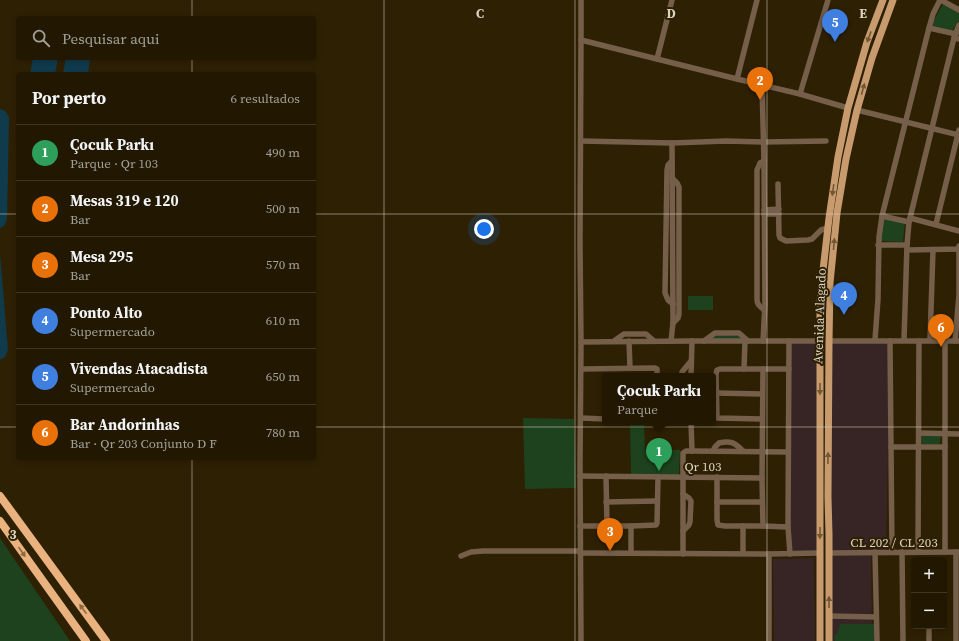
<!DOCTYPE html>
<html lang="pt">
<head>
<meta charset="utf-8">
<style>
	body { margin:0; font-family:"Source Serif 4",serif; background:#2e2511; color:#f1f3f6 }
	.controls { position:absolute; right:12px; bottom:12px; display:grid; overflow:hidden; border-radius:4px; box-shadow:0 2px 6px #0003 }
	.controls button { width:36px; height:36px; display:grid; place-items:center; padding:0; border:0; border-bottom:1px solid #3f3724; background:#221802; color:#f1f3f6; font:20px sans-serif }
	.you { position:absolute; left:484px; top:229px; width:14px; height:14px; margin:-10px; border:3px solid #fff; border-radius:50%; background:#1a73e8; box-shadow:0 0 0 6px #1a73e833 }
	.badge { display:grid; place-items:center; width:26px; height:26px; border-radius:50%; background:#ea580c; color:#fff; font-size:13px; font-weight:700 }
	.pin { position:absolute; translate:-50% -33px; filter:drop-shadow(0 1px 2px #0008) }
	.pin::after { content:''; position:absolute; top:21px; width:14px; height:12px; background:inherit; clip-path:polygon(0 0,100% 0,50% 100%) }
	.popup { position:absolute; left:602px; top:373px; width:114px; height:52px; box-sizing:border-box; display:grid; place-content:center; border-radius:4px; background:#221802; filter:drop-shadow(0 1px 3px #0005); font-size:13px; white-space:nowrap; color:#a2a099 }
	.popup b { font-size:15px; color:#f1f3f6 }
	.popup::after { content:''; position:absolute; left:50%; top:100%; margin-left:-8px; border:8px solid transparent; border-top-color:#221802 }
	.list { margin:0; padding:0; list-style:none }
	h2 { display:flex; justify-content:space-between; align-items:center; height:52px; margin:0; padding:0 16px; font-size:17px }
	h2 small { font-size:13px; font-weight:400; color:#a2a099 }
	.list li { display:grid; grid-template-columns:26px 1fr auto; gap:12px; align-items:center; box-sizing:border-box; height:56px; padding:0 16px; border-top:1px solid #3f3724 }
	.list b { display:block; font-size:15px; white-space:nowrap }
	.list p { margin:0; font-size:13px; white-space:nowrap; color:#a2a099 }
	.list em { font-size:13px; font-style:normal; color:#a2a099 }
	.icon { flex:none; width:22px; height:22px; fill:none; stroke:currentColor; stroke-width:2; stroke-linecap:round; stroke-linejoin:round }
	.map { position:relative; flex:none; width:959px; height:641px; overflow:hidden }
	.search { position:absolute; background:#221802; box-shadow:0 2px 6px #0003; left:16px; top:16px; width:300px; height:44px; display:flex; align-items:center; gap:10px; box-sizing:border-box; padding:0 14px; border-radius:4px; color:#a2a099; font-size:15px }
	.panel { position:absolute; background:#221802; box-shadow:0 2px 6px #0003; left:16px; top:72px; width:300px; height:388px; border-radius:4px }
	.map>svg:first-child { display:block }
	.commercial { fill:#372424 }
	.green { fill:#1d421d }
	.water { fill:#0f3b4d }
	.lines { fill:none; stroke-linecap:round; stroke-linejoin:round }
	.minor { stroke:#755f4a; stroke-width:5.5 }
	.major { stroke:#c89b6f; stroke-width:7 }
	.highway { stroke:#eab27e; stroke-width:8 }
	.oneway { fill:#735734 }
	.oneway2 { fill:#8c6940 }
	.grid { fill:none; stroke:#dcd2c2; stroke-width:1; stroke-opacity:0.55 }
	.labels { text-anchor:middle; stroke-width:4; stroke-linejoin:round; paint-order:stroke }
	.street-label { font-size:13px; fill:#dcd2c2; stroke:#2e2003 }
	.grid-label { font-size:13px; text-anchor:middle; font-weight:bold; fill:#dcd2c2; stroke:#2e2003; stroke-width:4; stroke-linejoin:round; paint-order:stroke }
</style>
</head>
<body>
<div class="map">
<svg width="959" height="641" viewBox="0 0 959 641">
	<rect width="100%" height="100%" fill="#2e2003"/>
	<!-- commercial -->
	<g class="commercial">
		<path d="M789,341H820V553L790,554Z"/>
		<path d="M829,341H890L886,552L829,553Z"/>
		<path d="M871,555L872,641H832L831,556Z"/>
		<path d="M814,558L815,641H774L773,559Z"/>
	</g>
	<!-- green -->
	<g class="green">
		<path d="M943,4L959,13V20L952,31L931,25Z"/>
		<path d="M882,219L905,222L903,242L880,241Z"/>
		<rect x="688" y="296" width="25" height="14"/>
		<path d="M718,335L739,336L742,338V340H708Z"/>
		<path d="M523,418L574,419L576,488L525,489Z"/>
		<path d="M630,422H644L645,450H680L679,475H631Z"/>
		<path d="M941,434L940,444H922L921,435Z"/>
		<path d="M0,538L70,641H0Z"/>
		<path d="M840,624H874V641H835L834,637L838,631Z"/>
	</g>
	<!-- water -->
	<g class="water">
		<path d="M33,58H58L55,74H30Z"/>
		<path d="M66,58H90L88,74H63Z"/>
		<path d="M0,109C5,110 7,113 9,118L7,219L4,226L0,228Z"/>
		<path d="M0,254L8,350L5,357L0,360Z"/>
	</g>
	<g class="lines">
		<!-- minor -->
		<g class="minor">
			<path d="M581,0V40L737,79"/>
			<path d="M757,0L737,79L800,94L848,108"/>
			<path d="M941,0L959,10"/>
			<path d="M959,25L954,38L959,39"/>
			<path d="M929,28L956,34"/>
			<path d="M581,40L580,243L581,342L692,341H820"/>
			<path d="M657,59L672,0"/>
			<path d="M762,85L764,161L765,304L763,341"/>
			<path d="M800,94L828,0"/>
			<path d="M857,110L959,135"/>
			<path d="M581,141L672,143L726,141L763,142L826,141"/>
			<path d="M672,161L668,165L667,170L665,293L668,300L673,304"/>
			<path d="M764,161L760,163L757,170V299C757,305 760,306 764,310"/>
			<path d="M672,178L677,183L679,187V314L678,318L673,323"/>
			<path d="M778,184L779,235L780,238L786,241L808,240L812,239L821,230L828,228"/>
			<path d="M764,210L779,209"/>
			<path d="M764,214H779"/>
			<path d="M882,216L909,222L954,38"/>
			<path d="M910,218L959,231"/>
			<path d="M936,224L959,130"/>
			<path d="M878,245H907L909,222"/>
			<path d="M907,250L959,249V246"/>
			<path d="M875,340L878,299L879,237L882,216L929,28L933,14L940,0"/>
			<path d="M904,340L907,245"/>
			<path d="M930,340L933,250"/>
			<path d="M614,341L624,334H646L654,341"/>
			<path d="M629,341L630,368"/>
			<path d="M671,341L673,323L672,143"/>
			<path d="M704,341L715,333H739L748,341"/>
			<path d="M789,341L788,527L790,554"/>
			<path d="M829,341H959"/>
			<path d="M890,341L892,552"/>
			<path d="M955,341L959,295V249"/>
			<path d="M582,369L655,368L657,369V376"/>
			<path d="M744,369L745,341"/>
			<path d="M682,376V372L691,361"/>
			<path d="M691,376L692,341"/>
			<path d="M716,393L762,394"/>
			<path d="M581,418L605,419"/>
			<path d="M762,419L717,418L716,374L717,370L720,369H763"/>
			<path d="M691,422L692,451"/>
			<path d="M919,433L959,434"/>
			<path d="M891,447H945"/>
			<path d="M713,451L715,447L719,443C731,440 735,443 743,451"/>
			<path d="M580,476L762,478L763,526L788,527"/>
			<path d="M606,476L607,526"/>
			<path d="M717,477V520L718,525L725,526H763"/>
			<path d="M762,478L763,369H789"/>
			<path d="M606,502L657,501"/>
			<path d="M717,502H762"/>
			<path d="M580,526H631L656,525L657,523L658,477"/>
			<path d="M631,526V553"/>
			<path d="M743,526V553"/>
			<path d="M683,531L689,525L690,522L691,501L689,498L683,494"/>
			<path d="M875,552L877,641"/>
			<path d="M902,552L903,641"/>
			<path d="M918,552L919,341"/>
			<path d="M945,552V341"/>
			<path d="M956,552V641"/>
			<path d="M580,553L769,554L820,553"/>
			<path d="M829,553L959,552"/>
			<path d="M683,554V453L686,451H692L788,452"/>
			<path d="M461,556L471,552L483,551H580"/>
			<path d="M829,616L876,617"/>
			<path d="M929,626V641"/>
			<path d="M581,641L580,466L581,342"/>
			<path d="M769,641V554"/>
		</g>
		<!-- major -->
		<g class="major">
			<path d="M820,641V302L822,279L829,218L838,157L848,108L867,42L883,0"/>
			<path d="M829,641V534L828,497L829,341L830,283L837,213L846,159L857,110L872,58L893,0"/>
		</g>
		<!-- highway -->
		<g class="highway">
			<path d="M0,496L106,641"/>
			<path d="M0,521L86,641"/>
		</g>
	</g>
	<!-- one-way arrows -->
	<defs><path id="oneway-solid" d="M-6-.8H1V-3.2L6.5 0L1 3.2V.8H-6Z"/></defs>
	<g class="oneway">
		<use href="#oneway-solid" transform="translate(869 37) rotate(110)"/>
		<use href="#oneway-solid" transform="translate(863 89) rotate(-75)"/>
		<use href="#oneway-solid" transform="translate(833 190) rotate(98)"/>
		<use href="#oneway-solid" transform="translate(834 244) rotate(-85)"/>
		<use href="#oneway-solid" transform="translate(820 389) rotate(90)"/>
		<use href="#oneway-solid" transform="translate(828 458) rotate(-89)"/>
		<use href="#oneway-solid" transform="translate(820 533) rotate(91)"/>
		<use href="#oneway-solid" transform="translate(829 602) rotate(-90)"/>
	</g>
	<g class="oneway2">
		<use href="#oneway-solid" transform="translate(22 552) rotate(55)"/>
		<use href="#oneway-solid" transform="translate(83 609) rotate(-126)"/>
	</g>
	<!-- grid -->
	<path class="grid" d="M192,0V18M384,0V641M575,0V641M767,0V641M192,58V74M0,214H18M314,214H959M0,427H18M314,427H959M192,458V641"/>
	<g class="labels">
		<!-- street labels -->
		<g class="street-label">
			<text transform="translate(819 316) rotate(-88)" y="5">Avenida Alagado</text>
			<text x="703" y="471">Qr 103</text>
			<text x="894" y="547">CL 202 / CL 203</text>
		</g>
	</g>
	<g class="grid-label">
		<text x="480" y="18">C</text>
		<text x="671" y="18">D</text>
		<text x="863" y="18">E</text>
		<text x="13" y="539">3</text>
	</g>
</svg>
<div class="controls">
<button>+</button>
<button>−</button>
</div>
<div class="you"></div>
<div class="pin badge" style="left:659px;top:471px;background:#2e9e5b">1</div>
<div class="popup"><b>Çocuk Parkı</b>Parque</div>
<div class="pin badge" style="left:760px;top:100px;background:#e8710a">2</div>
<div class="pin badge" style="left:610px;top:551px;background:#e8710a">3</div>
<div class="pin badge" style="left:844px;top:315px;background:#3f7fe0">4</div>
<div class="pin badge" style="left:835px;top:42px;background:#3f7fe0">5</div>
<div class="pin badge" style="left:941px;top:347px;background:#e8710a">6</div>
<div class="search"><svg class="icon" aria-label="search" viewBox="0 0 24 24"><circle cx="10" cy="10" r="6"/><path d="M15 15l6 6"/></svg>Pesquisar aqui</div>
<section class="panel">
<h2>Por perto<small>6 resultados</small></h2>
<ul class="list">
<li><span class="badge" style="background:#2e9e5b">1</span><div><b>Çocuk Parkı</b><p>Parque · Qr 103</p></div><em>490 m</em></li>
<li><span class="badge" style="background:#e8710a">2</span><div><b>Mesas 319 e 120</b><p>Bar</p></div><em>500 m</em></li>
<li><span class="badge" style="background:#e8710a">3</span><div><b>Mesa 295</b><p>Bar</p></div><em>570 m</em></li>
<li><span class="badge" style="background:#3f7fe0">4</span><div><b>Ponto Alto</b><p>Supermercado</p></div><em>610 m</em></li>
<li><span class="badge" style="background:#3f7fe0">5</span><div><b>Vivendas Atacadista</b><p>Supermercado</p></div><em>650 m</em></li>
<li><span class="badge" style="background:#e8710a">6</span><div><b>Bar Andorinhas</b><p>Bar · Qr 203 Conjunto D F</p></div><em>780 m</em></li>
</ul>
</section>
</div>
</body>
</html>
